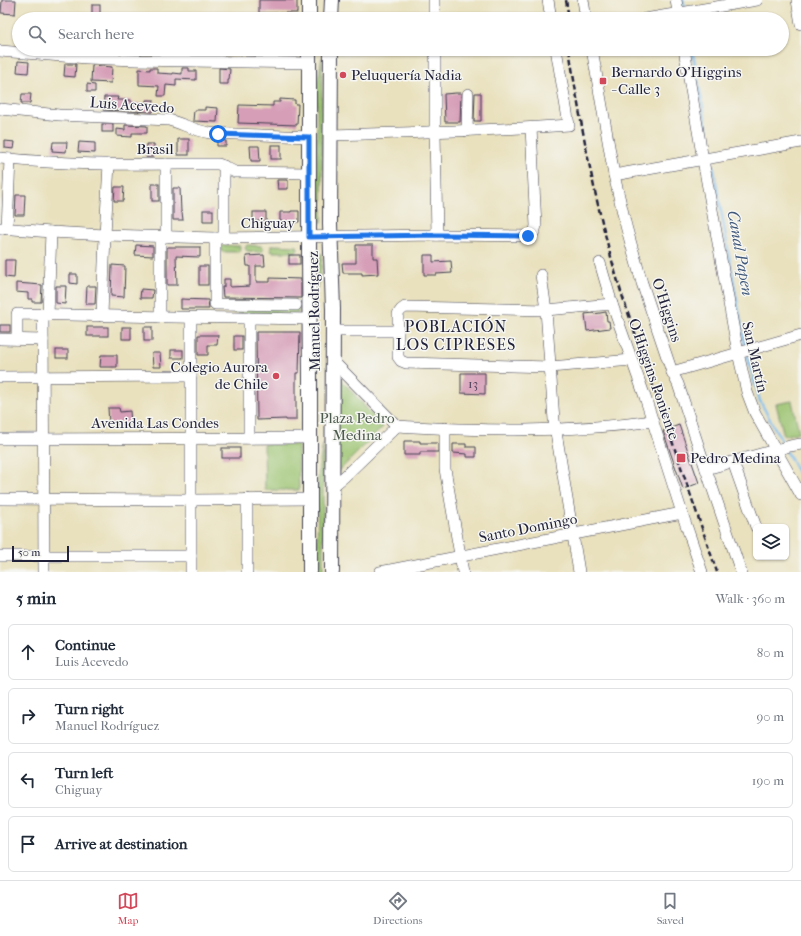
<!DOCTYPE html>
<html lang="en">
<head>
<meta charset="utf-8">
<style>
	body { margin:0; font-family:"IM FELL French Canon",serif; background:#f6f6f7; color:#1f2937 }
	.controls { position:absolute; right:12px; bottom:12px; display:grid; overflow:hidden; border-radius:6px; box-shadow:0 1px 3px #0004 }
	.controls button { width:36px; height:36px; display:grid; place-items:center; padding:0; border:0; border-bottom:1px solid #e0e1e3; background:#fff; color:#1f2937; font:20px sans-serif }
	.scale { position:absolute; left:12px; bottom:10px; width:57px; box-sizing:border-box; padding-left:4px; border:2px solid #22223b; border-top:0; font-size:11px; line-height:14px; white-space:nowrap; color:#22223b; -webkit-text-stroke:3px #f6f6f2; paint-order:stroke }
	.stop { position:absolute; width:12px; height:12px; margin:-9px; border:3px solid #1a73e8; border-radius:50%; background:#fff }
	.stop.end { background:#1a73e8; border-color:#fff; box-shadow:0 1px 4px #0008 }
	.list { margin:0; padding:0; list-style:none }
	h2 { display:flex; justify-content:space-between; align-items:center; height:52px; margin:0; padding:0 16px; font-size:17px }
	h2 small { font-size:13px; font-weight:400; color:#747a83 }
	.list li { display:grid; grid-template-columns:26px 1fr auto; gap:12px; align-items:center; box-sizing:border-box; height:56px; margin:0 8px 8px; padding:0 8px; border:1px solid #e0e1e3; border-radius:6px }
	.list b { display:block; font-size:15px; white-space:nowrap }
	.list p { margin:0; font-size:13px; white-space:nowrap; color:#747a83 }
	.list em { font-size:13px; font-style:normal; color:#747a83 }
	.icon { flex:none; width:22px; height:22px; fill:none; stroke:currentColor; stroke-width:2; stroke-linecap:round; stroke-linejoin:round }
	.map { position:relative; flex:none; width:801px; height:572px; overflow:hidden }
	.search { position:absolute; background:#fff; box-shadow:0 1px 3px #0004; left:12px; right:12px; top:12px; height:44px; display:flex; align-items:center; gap:10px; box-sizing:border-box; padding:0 14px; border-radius:22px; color:#747a83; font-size:15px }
	.sheet { height:308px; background:#fff }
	nav { display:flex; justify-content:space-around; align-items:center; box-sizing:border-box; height:56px; border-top:1px solid #e0e1e3; background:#fff; font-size:11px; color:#747a83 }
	nav a { display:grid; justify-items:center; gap:2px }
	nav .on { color:#d1495b }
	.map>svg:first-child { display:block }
	.green { fill:#9bc36f; stroke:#5e7255 }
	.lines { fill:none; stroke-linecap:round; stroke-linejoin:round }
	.stream { stroke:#79bcef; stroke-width:2.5 }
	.building { fill:#d69eb7 }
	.minor-casing { stroke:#403f4f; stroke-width:12 }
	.major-casing { stroke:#403f4f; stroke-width:16 }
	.minor { stroke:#fff; stroke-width:11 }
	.major { stroke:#fff; stroke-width:14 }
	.rail { stroke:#22223b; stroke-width:2.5; stroke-dasharray:6 3; stroke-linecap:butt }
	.route { stroke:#1a73e8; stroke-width:5 }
	.poi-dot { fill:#d1495b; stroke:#f6f6f2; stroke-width:1.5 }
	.labels { text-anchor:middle; stroke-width:3; stroke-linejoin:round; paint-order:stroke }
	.number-label { font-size:13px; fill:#4f415a }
	.poi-label { font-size:15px; fill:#22223b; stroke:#f6f6f2; text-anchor:start }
	.street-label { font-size:15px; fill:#22223b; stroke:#f6f6f2 }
	.park-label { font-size:15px; fill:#4c5a4d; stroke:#f6f6f2 }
	.water-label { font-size:16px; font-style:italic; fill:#40587a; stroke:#f6f6f2 }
	.neighbourhood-label { font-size:16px; letter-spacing:1px; fill:#22223b; stroke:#f6f6f2 }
</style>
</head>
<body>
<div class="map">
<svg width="801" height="572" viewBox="0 0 801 572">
	<rect width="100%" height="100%" fill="#f6f6f2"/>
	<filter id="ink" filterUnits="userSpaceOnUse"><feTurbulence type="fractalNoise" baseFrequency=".025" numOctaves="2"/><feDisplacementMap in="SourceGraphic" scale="8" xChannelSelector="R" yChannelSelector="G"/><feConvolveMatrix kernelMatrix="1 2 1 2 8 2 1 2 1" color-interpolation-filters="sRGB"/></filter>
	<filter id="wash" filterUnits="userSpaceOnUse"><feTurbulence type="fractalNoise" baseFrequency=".012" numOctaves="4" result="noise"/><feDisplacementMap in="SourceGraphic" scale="16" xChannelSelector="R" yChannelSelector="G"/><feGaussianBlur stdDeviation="0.9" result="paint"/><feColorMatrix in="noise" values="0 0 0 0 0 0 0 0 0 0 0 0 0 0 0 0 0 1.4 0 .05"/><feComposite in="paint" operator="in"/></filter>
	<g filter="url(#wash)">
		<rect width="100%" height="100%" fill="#e9e1be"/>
		<!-- green -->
		<g class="green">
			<path d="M322,57V222H317V85Z"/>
			<path d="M223,245L240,246V251L238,252H222L221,251V247Z"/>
			<path d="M247,245L261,246L263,248L262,251L260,252L247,251L245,248Z"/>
			<path d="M273,245L297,246L298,249L296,252H273L271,251V247Z"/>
			<path d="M317,253L322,254L321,269L318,288H317Z"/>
			<path d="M233,307H298V314L233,313Z"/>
			<path d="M337,375L383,427L338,472Z"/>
			<path d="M792,401L799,432L784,436L776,404Z"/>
			<path d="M264,444H298L299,490H265Z"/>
			<path d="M323,444V572H317L318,481L319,467Z"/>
		</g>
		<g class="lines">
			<!-- stream -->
			<g class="stream">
				<path d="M683,0L685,8"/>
				<path d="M692,49L711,151"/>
				<path d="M713,165L745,345"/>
				<path d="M747,356L760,401L781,440"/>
				<path d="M787,452L801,478"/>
			</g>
		</g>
		<g id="blocks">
			<!-- building -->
			<g class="building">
				<path d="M2,0H16L15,14L1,13Z"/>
				<rect x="259" y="0" width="38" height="13"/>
				<rect x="92" y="5" width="8" height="9"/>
				<path d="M18,61L29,62L28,73L17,72Z"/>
				<path d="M65,64H76L75,77L64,76Z"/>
				<path d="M92,65L112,67L111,83L91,82Z"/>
				<path d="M150,68H157V73L173,74V73L182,74V68H189V71H196V80L176,79V86L166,85L165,96H158L159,86L139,85V69L150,70Z"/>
				<path d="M219,68L230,69L229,80H228V84H219Z"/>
				<path d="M87,84L95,85V92H87Z"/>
				<path d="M456,93H461L460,122H445L444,94Z"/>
				<path d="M475,93H481V121H474Z"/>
				<path d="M22,94H31L30,103H21Z"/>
				<path d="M104,97H118L117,100H131V103L146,104V100H154L153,112L103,110Z"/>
				<path d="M280,99L295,100V104H298L297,125L238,123L239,105L273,106V102H280Z"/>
				<path d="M205,107L218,108L217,122L193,121L194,110H205Z"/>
				<rect x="102" y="124" width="11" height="8"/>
				<path d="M125,125L147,126V133H132V137L117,136V129L125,130Z"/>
				<rect x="178" y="139" width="11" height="16"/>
				<path d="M217,140L226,141V146H217Z"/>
				<path d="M5,141L15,142L14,149L5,148Z"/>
				<path d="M53,142H67L66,152L52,151Z"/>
				<path d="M79,142L95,143V153L78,152Z"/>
				<path d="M146,144H154V153H153V157H146Z"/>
				<rect x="271" y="145" width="10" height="14"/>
				<path d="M250,146H259L260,161H251Z"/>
				<path d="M277,180H288V189H278Z"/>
				<rect x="152" y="184" width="7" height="17"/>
				<path d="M115,187H124L123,201H114Z"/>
				<path d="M173,188H180L181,212H182L183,220H173Z"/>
				<path d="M16,195H25L24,215H15Z"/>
				<rect x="203" y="210" width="10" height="11"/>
				<path d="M291,211H299V222L280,221V212H291Z"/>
				<rect x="253" y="212" width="13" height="9"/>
				<path d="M136,245L153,246V256L135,255Z"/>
				<path d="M356,245H373V258H377L378,274L362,275V273H343L342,263H356Z"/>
				<path d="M167,247H200V257L176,256L177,285H167Z"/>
				<path d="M264,255L265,266H256V282H270V278L301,279V298L223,297L222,287H224V279H230V287L250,286V266H247L246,256Z"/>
				<rect x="289" y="255" width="11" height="9"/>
				<path d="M424,255H433V262L451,261L452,273L436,274V275H424Z"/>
				<path d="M5,260H15L14,278L5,277Z"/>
				<path d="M112,265L125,266L124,297L111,296Z"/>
				<rect x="199" y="266" width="9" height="19"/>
				<path d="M70,274H77V284L70,283Z"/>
				<path d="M16,283L42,285L41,302H32V299H28V293L16,292Z"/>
				<path d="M56,286H66L65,304L56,303Z"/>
				<path d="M87,286H96L95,304H86Z"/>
				<path d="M141,289L153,290L152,298H140Z"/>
				<path d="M181,299L208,300L209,309H181Z"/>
				<path d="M606,312L607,321H609L610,328L587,331L585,314L594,313V314Z"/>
				<rect x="0" y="325" width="10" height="7"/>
				<rect x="87" y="327" width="21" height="9"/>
				<rect x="122" y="327" width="9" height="12"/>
				<rect x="144" y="327" width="8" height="14"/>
				<path d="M256,332H300L299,373H296V420H286V419L257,420Z"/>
				<path d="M198,335H218L217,345H208V355H198Z"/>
				<rect x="234" y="336" width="8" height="14"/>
				<rect x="56" y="350" width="12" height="8"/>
				<rect x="171" y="350" width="12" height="8"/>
				<path d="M152,353H160L161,367H153Z"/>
				<path d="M101,355H117V367H100Z"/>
				<path d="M461,373H485V394L461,393Z"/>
				<path d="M108,408H119L120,412L130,411L131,424H109Z"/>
				<path d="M679,425L699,483L683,489L663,431Z"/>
				<path d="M404,441H420V443H438V452H420V455H404Z"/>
				<path d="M453,444H466V447H476V457H467V454L453,453Z"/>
				<rect x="222" y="448" width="18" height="10"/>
			</g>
		</g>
	</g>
	<g filter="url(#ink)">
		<use href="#blocks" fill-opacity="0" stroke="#403f4f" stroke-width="1"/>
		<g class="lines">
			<!-- minor casing -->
			<g class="minor-casing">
				<g id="minor">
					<path d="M434,0V19"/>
					<path d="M548,0L551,19"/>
					<path d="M583,0L586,19"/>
					<path d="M676,0L679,19"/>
					<path d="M797,0L801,24"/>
					<path d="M645,19L757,0"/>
					<path d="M435,49V133L437,235"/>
					<path d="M592,49L614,175L626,226L642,283L672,372L678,384L706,469L741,572"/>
					<path d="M684,49L703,160L738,353L747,392L755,413L801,495"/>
					<path d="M0,51L87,58L134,60L309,63"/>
					<path d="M165,60V49"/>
					<path d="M0,109L59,115L169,120C183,124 196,131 210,133L309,137"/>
					<path d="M467,131L468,94"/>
					<path d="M330,135C410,133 489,131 569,125L556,49"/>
					<path d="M0,158C72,166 145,164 218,164L221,165L235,172L309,173"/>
					<path d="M614,175L801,142"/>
					<path d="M0,228L51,232L105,235L215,238L437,235L528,236C533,235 535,232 536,226L531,128"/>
					<path d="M7,229L10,159"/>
					<path d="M166,237V164"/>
					<path d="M215,238V304L296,305"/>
					<path d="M224,238V166"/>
					<path d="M600,263L612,304L645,397L682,513L702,572"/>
					<path d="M541,275L546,310L554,420L579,572"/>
					<path d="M612,304L546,310L405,307L401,310L398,314V357L401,361L406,363L550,367L632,360"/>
					<path d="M43,315L44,572"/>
					<path d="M48,315L51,232"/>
					<path d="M102,316L105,235L109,164"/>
					<path d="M160,317V237"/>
					<path d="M249,318V438"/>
					<path d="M333,331H398"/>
					<path d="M0,339L43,340"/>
					<path d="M17,339V314L171,317L310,319"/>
					<path d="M333,361L397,426C482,431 568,433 653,421"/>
					<path d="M672,372L801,335"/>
					<path d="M0,377L191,376"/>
					<path d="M445,428V469L463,572"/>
					<path d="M0,439L310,438"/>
					<path d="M733,462L756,527"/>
					<path d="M706,469L790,446L801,444"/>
					<path d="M332,487L344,477L397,426"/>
					<path d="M0,499L191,500L310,499"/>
					<path d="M247,499V572"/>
					<path d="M0,556H191"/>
					<path d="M191,572V318"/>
					<path d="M380,572L682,513"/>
				</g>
			</g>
			<!-- major casing -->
			<g class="major-casing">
				<g id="major">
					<path d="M309,19V0"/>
					<path d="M331,19L332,0"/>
					<path d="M309,49V252L310,378V572"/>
					<path d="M331,49L330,224L333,309L332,572"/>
				</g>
			</g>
			<!-- minor -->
			<use href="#minor" class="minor"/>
			<!-- major -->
			<use href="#major" class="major"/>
			<!-- rail -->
			<g class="rail">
				<path d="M566,0L569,19"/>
				<path d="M569,49C582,132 597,214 622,295L717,572"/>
			</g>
		</g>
	</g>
	<g class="lines" filter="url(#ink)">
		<!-- route -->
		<path class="route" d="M218,134L309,137V237L437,235L528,236"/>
	</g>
	<!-- markers -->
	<g class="poi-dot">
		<circle cx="343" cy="75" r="4"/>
		<rect x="599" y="77" width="8" height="8" rx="2"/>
		<circle cx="276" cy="376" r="4"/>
		<rect x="676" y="453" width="10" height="10" rx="2"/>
	</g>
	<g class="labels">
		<!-- number labels -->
		<g class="number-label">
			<text x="473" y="388">13</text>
		</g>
		<!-- poi labels -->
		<g class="poi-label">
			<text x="611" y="77">Bernardo O'Higgins<tspan x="611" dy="17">- Calle 3</tspan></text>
			<text x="351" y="80">Peluquería Nadia</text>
			<text x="268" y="372" text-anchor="end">Colegio Aurora<tspan x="268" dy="17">de Chile</tspan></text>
			<text x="690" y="463">Pedro Medina</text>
		</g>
		<!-- street labels -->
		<g class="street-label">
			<text transform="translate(132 105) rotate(4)" y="5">Luis Acevedo</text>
			<text x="155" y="154">Brasil</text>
			<text x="268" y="228">Chiguay</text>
			<text transform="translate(667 310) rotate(72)" y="5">O'Higgins</text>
			<text transform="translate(314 311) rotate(-91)" y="5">Manuel Rodríguez</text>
			<text transform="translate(755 357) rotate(77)" y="5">San Martín</text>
			<text transform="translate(654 379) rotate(71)" y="5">O'Higgins Poniente</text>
			<text x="155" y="428">Avenida Las Condes</text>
			<text transform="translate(528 528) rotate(-11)" y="5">Santo Domingo</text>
		</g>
		<!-- park labels -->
		<g class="park-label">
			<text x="357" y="423">Plaza Pedro<tspan x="357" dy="17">Medina</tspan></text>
		</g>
		<!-- water labels -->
		<g class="water-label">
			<text transform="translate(741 253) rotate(80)" y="6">Canal Papen</text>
		</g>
		<!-- neighbourhood labels -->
		<g class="neighbourhood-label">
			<text x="456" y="332">POBLACIÓN<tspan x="456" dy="18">LOS CIPRESES</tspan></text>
		</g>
	</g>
</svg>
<div class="controls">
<button><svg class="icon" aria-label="layers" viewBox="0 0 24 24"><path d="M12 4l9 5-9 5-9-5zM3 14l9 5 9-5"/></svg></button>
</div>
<div class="scale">50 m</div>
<div class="stop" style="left:218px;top:134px"></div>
<div class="stop end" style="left:528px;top:236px"></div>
<div class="search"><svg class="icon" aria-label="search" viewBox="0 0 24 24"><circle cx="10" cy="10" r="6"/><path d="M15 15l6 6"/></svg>Search here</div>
</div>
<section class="sheet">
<h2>5 min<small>Walk · 360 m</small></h2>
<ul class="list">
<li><svg class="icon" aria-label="ahead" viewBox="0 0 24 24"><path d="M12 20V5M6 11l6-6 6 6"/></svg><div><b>Continue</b><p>Luis Acevedo</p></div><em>80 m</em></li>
<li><svg class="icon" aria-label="right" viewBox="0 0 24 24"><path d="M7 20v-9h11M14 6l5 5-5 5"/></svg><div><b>Turn right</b><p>Manuel Rodríguez</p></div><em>90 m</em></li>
<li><svg class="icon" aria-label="left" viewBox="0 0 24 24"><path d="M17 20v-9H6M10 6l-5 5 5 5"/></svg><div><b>Turn left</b><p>Chiguay</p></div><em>190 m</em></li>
<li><svg class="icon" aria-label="arrive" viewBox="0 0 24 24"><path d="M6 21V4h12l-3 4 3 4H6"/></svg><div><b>Arrive at destination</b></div></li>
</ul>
</section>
<nav>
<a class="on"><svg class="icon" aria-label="map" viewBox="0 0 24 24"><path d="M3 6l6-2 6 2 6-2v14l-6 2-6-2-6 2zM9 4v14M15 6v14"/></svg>Map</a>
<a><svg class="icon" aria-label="directions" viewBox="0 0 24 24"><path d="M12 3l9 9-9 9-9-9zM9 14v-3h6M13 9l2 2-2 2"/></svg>Directions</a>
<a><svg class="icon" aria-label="saved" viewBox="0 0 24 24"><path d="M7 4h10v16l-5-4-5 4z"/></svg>Saved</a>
</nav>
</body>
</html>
